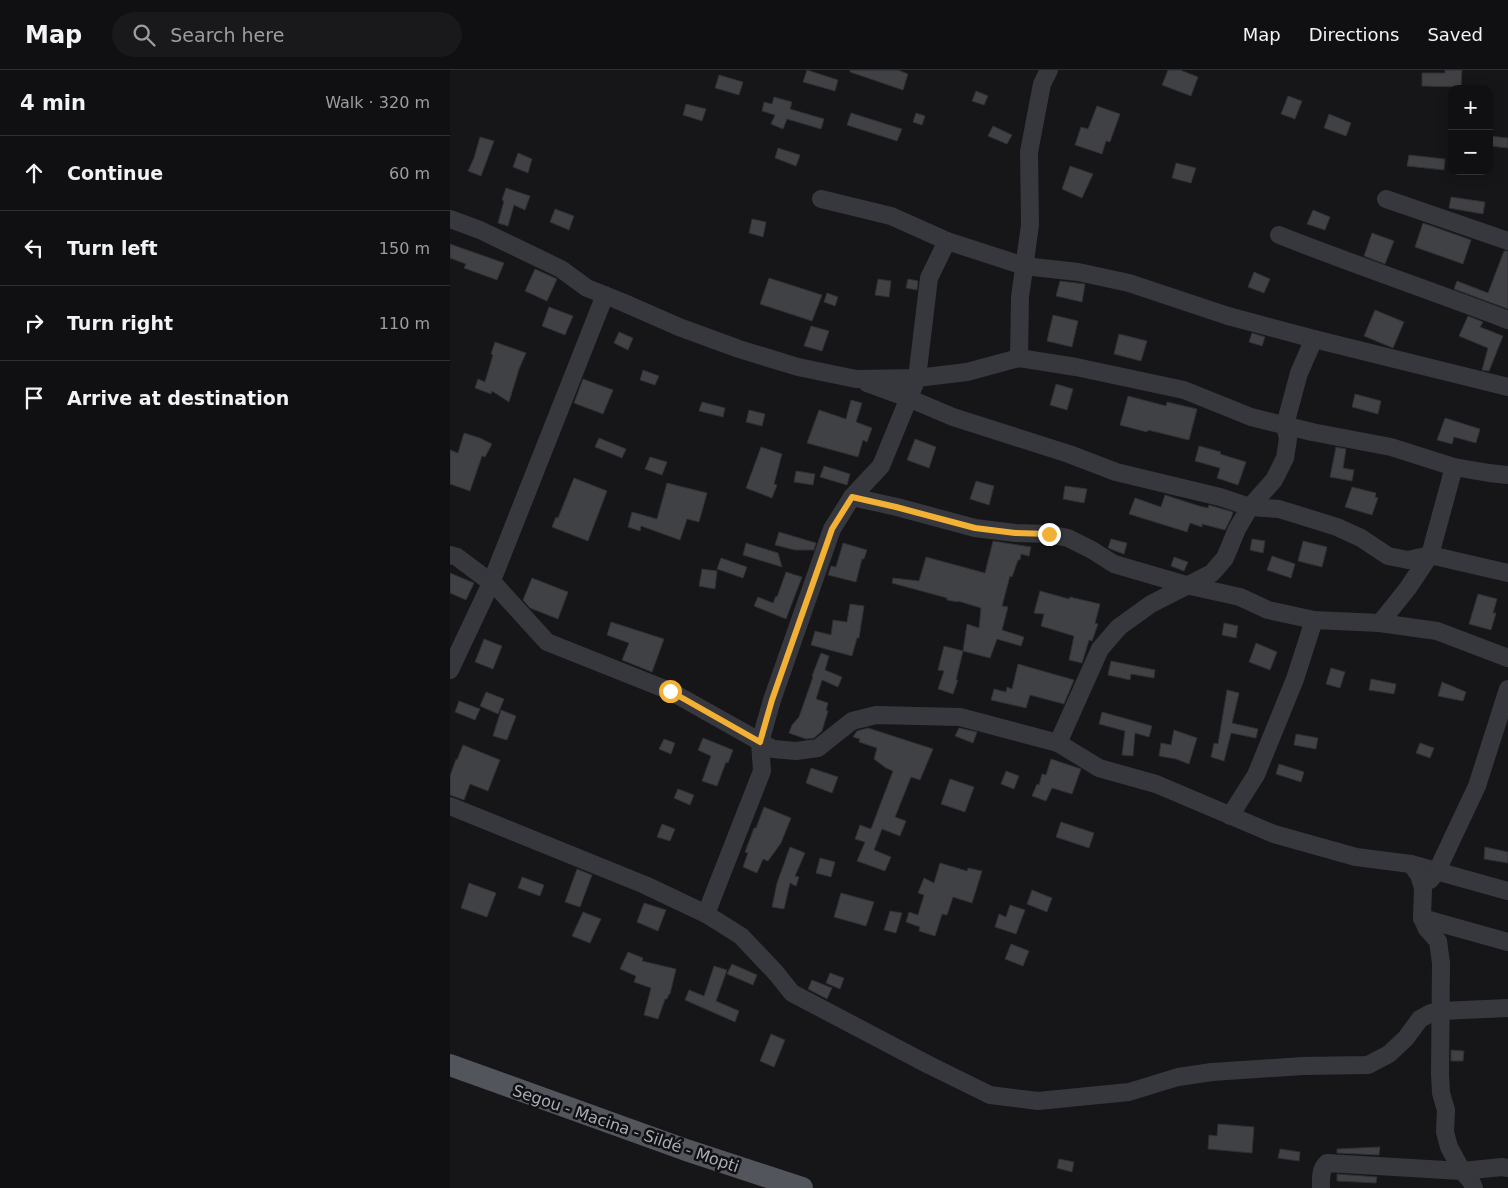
<!DOCTYPE html>
<html lang="en">
<head>
<meta charset="utf-8">
<style>
	body { margin:0; font-family:"DejaVu Sans",sans-serif; background:#19191b; color:#f1f3f6 }
	.controls { position:absolute; right:15px; top:15px; display:grid; overflow:hidden; border-radius:10px; box-shadow:0 2px 12px #0003 }
	.controls button { width:45px; height:45px; display:grid; place-items:center; padding:0; border:0; border-bottom:1px solid #303032; background:#101012; color:#f1f3f6; font:25px sans-serif }
	.stop { position:absolute; width:15px; height:15px; margin:-11px; border:4px solid #f2b134; border-radius:50%; background:#fff }
	.stop.end { background:#f2b134; border-color:#fff; box-shadow:0 1px 5px #0008 }
	.list { margin:0; padding:0; list-style:none }
	h2 { display:flex; justify-content:space-between; align-items:center; height:65px; margin:0; padding:0 20px; font-size:21px }
	h2 small { font-size:16px; font-weight:400; color:#9c9d9f }
	.list li { display:grid; grid-template-columns:32px 1fr auto; gap:15px; align-items:center; box-sizing:border-box; height:75px; padding:0 20px; border-top:1px solid #303032 }
	.list b { display:block; font-size:19px; white-space:nowrap }
	.list em { font-size:16px; font-style:normal; color:#9c9d9f }
	.icon { flex:none; width:28px; height:28px; fill:none; stroke:currentColor; stroke-width:2; stroke-linecap:round; stroke-linejoin:round }
	.map { position:relative; flex:none; width:1058px; height:1118px; overflow:hidden }
	header { display:flex; align-items:center; gap:30px; box-sizing:border-box; height:70px; padding:0 25px; background:#101012; border-bottom:1px solid #303032 }
	header strong { font-size:24px }
	nav { display:flex; gap:28px; margin-inline-start:auto; font-size:18px }
	.search { width:350px; height:45px; background:#19191b; display:flex; align-items:center; gap:12px; box-sizing:border-box; padding:0 18px; border-radius:28px; color:#9c9d9f; font-size:19px }
	main { display:flex }
	aside { flex:1; background:#101012 }
	.map>svg:first-child { display:block }
	.building { fill:#404145; stroke:#303034 }
	.lines { fill:none; stroke-linecap:round; stroke-linejoin:round }
	.minor { stroke:#37383d; stroke-width:18 }
	.major { stroke:#53555c; stroke-width:22 }
	.route { stroke:#f2b134; stroke-width:6 }
	.labels { text-anchor:middle; stroke-width:5; stroke-linejoin:round; paint-order:stroke }
	.street-label { font-size:16px; fill:#a8adb8; stroke:#111113 }
</style>
</head>
<body>
<header>
<strong>Map</strong>
<div class="search"><svg class="icon" aria-label="search" viewBox="0 0 24 24"><circle cx="10" cy="10" r="6"/><path d="M15 15l6 6"/></svg>Search here</div>
<nav><a>Map</a><a>Directions</a><a>Saved</a></nav>
</header>
<main>
<aside>
<h2>4 min<small>Walk · 320 m</small></h2>
<ul class="list">
<li><svg class="icon" aria-label="ahead" viewBox="0 0 24 24"><path d="M12 20V5M6 11l6-6 6 6"/></svg><div><b>Continue</b></div><em>60 m</em></li>
<li><svg class="icon" aria-label="left" viewBox="0 0 24 24"><path d="M17 20v-9H6M10 6l-5 5 5 5"/></svg><div><b>Turn left</b></div><em>150 m</em></li>
<li><svg class="icon" aria-label="right" viewBox="0 0 24 24"><path d="M7 20v-9h11M14 6l5 5-5 5"/></svg><div><b>Turn right</b></div><em>110 m</em></li>
<li><svg class="icon" aria-label="arrive" viewBox="0 0 24 24"><path d="M6 21V4h12l-3 4 3 4H6"/></svg><div><b>Arrive at destination</b></div></li>
</ul>
</aside>
<div class="map">
<svg width="1058" height="1118" viewBox="0 0 1058 1118">
	<rect width="100%" height="100%" fill="#161618"/>
	<!-- building -->
	<g class="building">
		<path d="M357,0L388,10L385,21L353,12Z"/>
		<path d="M400,0H448L458,4L453,20L400,2Z"/>
		<path d="M718,0H730L748,7L741,26L712,15Z"/>
		<path d="M995,0H1012L1011,17L972,16V3H995Z"/>
		<path d="M269,5L293,12L289,25L265,18Z"/>
		<path d="M526,21L538,26L534,35L522,31Z"/>
		<path d="M838,26L852,31L845,49L831,44Z"/>
		<path d="M324,27L342,32L340,39L374,49L371,59L337,49L333,59L321,54L325,45L312,41L314,32L322,34Z"/>
		<path d="M236,34L256,39L252,51L233,45Z"/>
		<path d="M647,36L670,44L660,72L656,71L652,84L625,75L631,57L638,59Z"/>
		<path d="M401,43L452,59L447,71L397,55Z"/>
		<path d="M466,43L475,46L472,55L463,52Z"/>
		<path d="M879,44L901,53L896,66L874,58Z"/>
		<path d="M543,56L562,65L557,74L538,66Z"/>
		<path d="M1039,66L1058,68V78L1039,76Z"/>
		<path d="M30,67L44,71L31,106L18,101L24,88Z"/>
		<path d="M328,78L350,85L346,96L325,88Z"/>
		<path d="M68,83L82,89L78,103L63,97Z"/>
		<path d="M959,85L995,89L994,100L957,96Z"/>
		<path d="M726,93L746,98L741,113L722,108Z"/>
		<path d="M620,96L643,104L632,128L612,119Z"/>
		<path d="M56,118L80,126L75,140L64,135L58,156L48,153L54,131L52,130Z"/>
		<path d="M1001,127L1035,132L1033,144L999,138Z"/>
		<path d="M105,139L124,146L119,160L100,152Z"/>
		<path d="M863,140L880,147L875,160L857,154Z"/>
		<path d="M302,149L316,152L313,167L299,163Z"/>
		<path d="M973,153L1021,170L1013,194L965,177Z"/>
		<path d="M922,163L944,171L935,194L914,186Z"/>
		<path d="M0,174L54,193L47,210L14,198L16,194L0,188Z"/>
		<path d="M1054,181H1058V239L1004,219L1007,211L1038,223Z"/>
		<path d="M85,199L107,209L97,231L75,221Z"/>
		<path d="M804,202L820,209L814,223L798,217Z"/>
		<path d="M319,208L372,225L362,251L310,234Z"/>
		<path d="M428,209L441,211L439,227L425,225Z"/>
		<path d="M458,209L468,211L467,220L456,218Z"/>
		<path d="M610,211L635,214L632,232L606,226Z"/>
		<path d="M377,223L388,227L385,236L374,232Z"/>
		<path d="M99,237L123,246L115,265L92,256Z"/>
		<path d="M925,240L954,252L943,278L914,266Z"/>
		<path d="M603,245L628,251L622,277L597,271Z"/>
		<path d="M1018,246L1033,252L1030,257L1053,266L1039,301L1032,300L1038,278L1009,266Z"/>
		<path d="M361,256L379,261L372,281L354,276Z"/>
		<path d="M169,262L183,268L178,280L164,273Z"/>
		<path d="M802,263L815,267L812,276L799,272Z"/>
		<path d="M669,264L697,271L691,291L664,284Z"/>
		<path d="M45,272L76,283L69,299L59,332L42,321L41,324L25,318L28,309L35,312L43,285L41,284Z"/>
		<path d="M193,300L209,306L205,315L190,310Z"/>
		<path d="M133,309L163,320L153,344L124,333Z"/>
		<path d="M606,314L623,319L617,340L600,335Z"/>
		<path d="M905,324L931,331L928,344L902,337Z"/>
		<path d="M678,326L716,336L717,332L747,339L739,370L698,360L697,362L670,355Z"/>
		<path d="M401,330L412,333L406,352L422,358L417,372L413,370L408,387L357,373L369,340L396,349Z"/>
		<path d="M252,332L275,338L273,347L249,341Z"/>
		<path d="M299,340L315,344L312,356L296,352Z"/>
		<path d="M995,348L1030,359L1026,373L1004,367L1002,374L987,370Z"/>
		<path d="M14,363L30,368L42,374L35,387L32,386L20,421L0,414V380L8,383Z"/>
		<path d="M149,368L176,379L172,388L145,377Z"/>
		<path d="M465,369L486,377L479,398L457,390Z"/>
		<path d="M749,376L771,382L770,384L796,392L788,415L767,408L770,398L745,391Z"/>
		<path d="M311,377L332,384L324,414L327,415L322,428L296,418Z"/>
		<path d="M886,377L896,379L893,398L904,400L902,411L880,407Z"/>
		<path d="M200,387L217,392L212,405L195,399Z"/>
		<path d="M374,396L400,404L397,415L370,407Z"/>
		<path d="M346,401L365,404L363,415L344,412Z"/>
		<path d="M124,408L157,421L138,471L102,457L106,447L108,448Z"/>
		<path d="M526,411L544,416L539,435L520,429Z"/>
		<path d="M217,413L257,423L249,452L237,449L230,470L191,456L190,461L178,457L182,442L207,449Z"/>
		<path d="M615,416L637,419L634,433L613,429Z"/>
		<path d="M902,417L926,423L925,427L928,428L922,445L895,437Z"/>
		<path d="M715,425L749,436L758,438L759,435L783,442L781,448L775,460L752,454V457L740,453L737,462L679,444L685,428L711,437Z"/>
		<path d="M329,462L366,473L364,480H345L325,475Z"/>
		<path d="M661,469L677,473L674,484L658,478Z"/>
		<path d="M802,469L815,471L813,483L800,480Z"/>
		<path d="M543,471L581,477L579,486L571,484L570,490H568L562,507L560,506L552,536L558,537L552,560L574,567L571,576L547,569L540,588L513,581L517,554L529,558L531,538L508,531V532L497,530V528L442,513L443,508L469,511L476,487L535,503Z"/>
		<path d="M853,471L877,477L872,497L848,491Z"/>
		<path d="M296,473L328,483L332,497L293,485Z"/>
		<path d="M393,473L417,480L414,489H412L406,512L378,505L381,496L386,497Z"/>
		<path d="M822,486L845,494L841,508L817,500Z"/>
		<path d="M724,487L738,492L734,501L721,496Z"/>
		<path d="M271,488L297,497L293,508L267,499Z"/>
		<path d="M252,499L267,501L265,519L249,516Z"/>
		<path d="M336,502L352,507L336,549L304,536L308,527L323,533L326,526L327,527Z"/>
		<path d="M0,503L24,513L16,530L0,523Z"/>
		<path d="M82,508L118,522L108,549L80,538L73,530Z"/>
		<path d="M590,521L619,529L620,527L650,534L645,553L648,554L642,571L639,570L632,593L619,590L624,566L591,556L594,544L584,543Z"/>
		<path d="M1028,524L1047,529L1043,543H1046L1041,560L1019,554Z"/>
		<path d="M400,534L414,536L409,568H407L402,586L361,575L365,561L381,565L383,550L397,552Z"/>
		<path d="M161,552L214,569L202,602L172,590L179,573L157,565Z"/>
		<path d="M774,553L788,556L786,568L772,565Z"/>
		<path d="M34,569L52,576L43,599L25,592Z"/>
		<path d="M806,573L827,582L820,600L799,592Z"/>
		<path d="M494,576L513,581L506,610H508L503,624L488,619L494,601L488,600Z"/>
		<path d="M371,583L379,586L375,600L392,607L388,617L372,610L366,629L378,633L376,640L378,641L372,661L364,668L356,669L339,663L342,655L349,647L363,607L362,606Z"/>
		<path d="M661,591L705,600L704,608L681,604L680,610L658,605Z"/>
		<path d="M568,594L624,610L614,634L580,625L576,638L541,630L544,619L556,622L557,617L562,619Z"/>
		<path d="M881,598L895,602L890,618L876,614Z"/>
		<path d="M921,609L946,614L944,624L919,620Z"/>
		<path d="M992,612L1016,622L1013,631L988,626Z"/>
		<path d="M777,620L789,623L782,653L808,659L806,668L781,663L774,691L761,687L764,673L768,674Z"/>
		<path d="M36,622L54,629L48,644L30,636Z"/>
		<path d="M9,631L30,639L25,650L5,642Z"/>
		<path d="M51,640L66,646L57,670L43,666Z"/>
		<path d="M652,642L702,656L699,667L685,663L683,686L672,685L675,661L649,654Z"/>
		<path d="M418,658L483,679L470,710L461,707L445,747L456,751L450,766L432,759L424,780L441,787L435,801L407,791L415,772L405,769L410,755L421,759L443,701L436,698L424,689L427,678L409,672L410,669L403,667L407,661Z"/>
		<path d="M509,658L527,662L523,673L505,666Z"/>
		<path d="M724,660L747,668L739,694L726,689L709,686L711,673L721,675Z"/>
		<path d="M846,664L868,668L866,679L844,675Z"/>
		<path d="M253,668L283,680L278,693L276,692L267,716L252,711L261,686L248,680Z"/>
		<path d="M214,669L225,673L221,684L209,679Z"/>
		<path d="M970,673L984,678L980,688L966,683Z"/>
		<path d="M13,675L50,690L38,721L20,714L14,730L0,725V706L6,689L7,690Z"/>
		<path d="M601,689L631,699L622,724L602,718L596,731L582,726L587,714L589,715L592,704L596,705Z"/>
		<path d="M829,694L854,702L851,712L826,704Z"/>
		<path d="M361,698L388,707L382,723L356,713Z"/>
		<path d="M556,701L569,706L564,719L551,714Z"/>
		<path d="M500,709L524,717L515,742L491,734Z"/>
		<path d="M228,719L244,725L240,735L224,728Z"/>
		<path d="M314,737L341,748L331,773L318,791L313,789L307,803L293,797L298,783L295,782L304,758H306Z"/>
		<path d="M611,752L644,763L639,778L606,767Z"/>
		<path d="M212,754L225,759L220,771L207,767Z"/>
		<path d="M340,777L355,783L345,806L349,807L346,816L340,813L334,839L322,837L327,813Z"/>
		<path d="M1035,777L1058,782V793L1034,789Z"/>
		<path d="M370,788L385,792L381,807L366,803Z"/>
		<path d="M490,793L517,801L518,798L532,801L522,833L503,827L497,845L492,844L485,866L469,861L470,857L456,852L459,842L468,845L474,825L468,823L474,808L484,813Z"/>
		<path d="M127,799L142,805L130,837L115,832Z"/>
		<path d="M72,807L94,815L90,826L68,818Z"/>
		<path d="M19,813L46,823L37,847L11,838Z"/>
		<path d="M582,820L602,828L597,842L577,834Z"/>
		<path d="M391,823L424,832L416,856L384,847Z"/>
		<path d="M194,833L216,840L208,861L187,852Z"/>
		<path d="M560,835L575,840L566,864L545,857L549,844L556,847Z"/>
		<path d="M440,841L452,843L446,863L434,860Z"/>
		<path d="M133,842L151,849L140,873L122,866Z"/>
		<path d="M561,874L579,881L573,896L555,889Z"/>
		<path d="M178,882L193,888L192,891L226,899L220,924H219L217,929H215L208,949L194,945L201,918L184,912L186,906L170,899Z"/>
		<path d="M282,894L307,905L303,915L277,904Z"/>
		<path d="M264,896L277,900L266,931L289,941L285,952L235,930L239,920L254,926Z"/>
		<path d="M380,903L394,908L390,919L376,913Z"/>
		<path d="M362,910L382,918L377,929L358,919Z"/>
		<path d="M321,964L335,970L324,997L310,991Z"/>
		<path d="M1001,980L1014,981L1013,991H1001Z"/>
		<path d="M768,1054L804,1057L802,1083L758,1079L759,1065L767,1066Z"/>
		<path d="M930,1077L929,1085L887,1083V1079Z"/>
		<path d="M830,1079L850,1082L849,1091L828,1088Z"/>
		<path d="M609,1089L624,1092L622,1102L607,1098Z"/>
		<path d="M887,1104L927,1107L926,1113L887,1111Z"/>
	</g>
	<g class="lines">
		<!-- minor -->
		<g class="minor">
			<path d="M371,129L441,146L497,171L574,196L628,202L679,213L778,246L864,269L1058,317"/>
			<path d="M936,129L1058,171"/>
			<path d="M0,149L30,160L111,199L137,218L172,232L229,257L289,279L348,297L406,309L467,308L517,302L569,288L626,297L734,320L801,347L862,362L941,377L1004,397L1039,403L1058,405"/>
			<path d="M829,165C905,195 982,221 1058,250"/>
			<path d="M569,288L570,227L580,155L579,82L592,14L599,0"/>
			<path d="M417,313L458,328L503,347L619,384L666,402L770,427L800,437L829,439L887,457L911,468L938,486L958,490L980,485L1058,503"/>
			<path d="M402,427L447,437L525,458L565,463L599,464L618,468L642,480L664,494L736,515L790,527L818,540L864,550L930,553L987,561L1058,588"/>
			<path d="M0,485L7,487L47,517L97,572L220,621L323,679L346,681L368,678L402,651L426,645L510,647L608,673L649,698L706,714L824,764L906,787L961,794L1058,821"/>
			<path d="M930,553L958,518L980,485L1004,397"/>
			<path d="M0,600L41,513L155,225"/>
			<path d="M608,673L650,579L669,557L701,534L762,503L775,488L787,459L800,437L824,410L835,388L838,369L835,355L849,303L864,269"/>
			<path d="M0,736L195,815L256,844L291,866L326,903L342,923L479,995L540,1025L588,1031L679,1022L728,1007L762,1002L853,996L918,995L939,984L956,968L970,949L981,943L991,941L1058,938"/>
			<path d="M780,746L806,705L845,609L864,550"/>
			<path d="M961,794L969,805L973,818L972,848L977,859L988,871L991,893L990,1004L991,1023L996,1040L995,1062L999,1077L1012,1101L1021,1111L1024,1118"/>
			<path d="M980,810L987,801L1027,716L1058,619"/>
			<path d="M256,844L312,701L310,672L322,630L382,459L402,427L431,396L467,308L479,208L497,171"/>
			<path d="M972,848L1058,872"/>
			<path d="M871,1118C871,1109 870,1099 877,1093L1012,1101L1052,1097L1058,1098"/>
		</g>
		<!-- major -->
		<path class="major" d="M0,995L236,1080L352,1118"/>
	</g>
	<g class="lines">
		<!-- route -->
		<path class="route" d="M220,621L310,672L322,630L382,459L402,427L446,437L525,458L565,463L599,464"/>
	</g>
	<g class="labels">
		<!-- street labels -->
		<g class="street-label">
			<text transform="translate(176 1058) rotate(19)" y="6">Segou - Macina - Sildé - Mopti</text>
		</g>
	</g>
</svg>
<div class="controls">
<button>+</button>
<button>−</button>
</div>
<div class="stop" style="left:220px;top:621px"></div>
<div class="stop end" style="left:599px;top:464px"></div>
</div>
</main>
</body>
</html>
